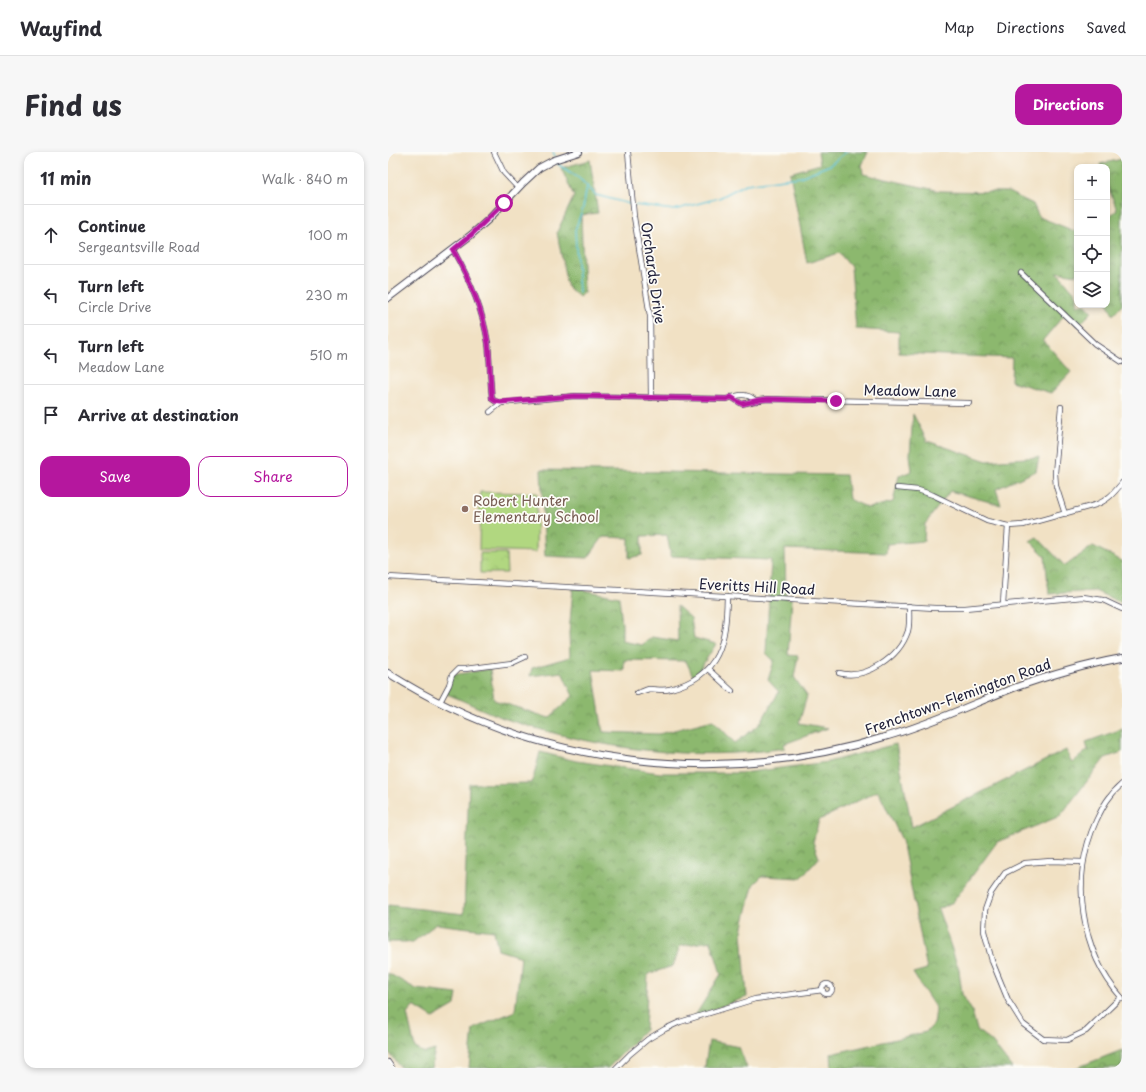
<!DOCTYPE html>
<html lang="en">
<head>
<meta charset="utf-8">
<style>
	body { margin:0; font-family:"Playpen Sans",sans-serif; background:#f7f7f7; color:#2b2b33 }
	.controls { position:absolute; right:12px; top:12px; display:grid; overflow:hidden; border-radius:8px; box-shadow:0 2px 6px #0003 }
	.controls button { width:36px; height:36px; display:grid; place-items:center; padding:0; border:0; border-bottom:1px solid #e1e1e2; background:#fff; color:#2b2b33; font:20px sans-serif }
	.stop { position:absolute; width:12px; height:12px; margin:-9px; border:3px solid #b5179e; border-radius:50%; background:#fff }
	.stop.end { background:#b5179e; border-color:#fff; box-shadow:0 1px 4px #0008 }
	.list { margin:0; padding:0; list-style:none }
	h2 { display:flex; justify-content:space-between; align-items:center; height:52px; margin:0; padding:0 16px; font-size:17px }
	h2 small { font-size:13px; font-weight:400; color:#7c7c81 }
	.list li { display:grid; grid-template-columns:26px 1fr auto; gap:12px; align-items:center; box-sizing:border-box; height:60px; padding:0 16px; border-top:1px solid #e1e1e2 }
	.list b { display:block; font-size:15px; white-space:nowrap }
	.list p { margin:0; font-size:13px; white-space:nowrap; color:#7c7c81 }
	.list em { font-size:13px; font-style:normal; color:#7c7c81 }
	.actions { display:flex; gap:8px; padding:12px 16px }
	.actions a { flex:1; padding:9px 0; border:1px solid #b5179e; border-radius:12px; text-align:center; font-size:14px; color:#b5179e }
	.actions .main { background:#b5179e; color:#fff }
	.icon { flex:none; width:22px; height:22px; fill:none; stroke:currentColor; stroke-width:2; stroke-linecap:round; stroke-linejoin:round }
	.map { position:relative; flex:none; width:734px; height:916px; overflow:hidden; border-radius:12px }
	header { display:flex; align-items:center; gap:24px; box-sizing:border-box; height:56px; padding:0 20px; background:#fff; border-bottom:1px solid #e1e1e2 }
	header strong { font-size:19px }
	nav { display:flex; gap:22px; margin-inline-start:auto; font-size:14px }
	.intro { display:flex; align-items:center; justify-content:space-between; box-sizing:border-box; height:96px; padding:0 24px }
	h1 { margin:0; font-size:28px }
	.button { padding:10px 18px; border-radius:12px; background:#b5179e; color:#fff; font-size:14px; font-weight:700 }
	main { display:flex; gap:24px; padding:0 24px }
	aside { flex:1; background:#fff; border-radius:12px; box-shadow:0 2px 6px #0003 }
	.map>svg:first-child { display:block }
	.forest { fill:url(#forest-crowns); stroke:#576d54 }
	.park { fill:url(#park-crowns); stroke:#6a7c5e }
	.pitch { fill:#b1d780; stroke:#6a7c5e }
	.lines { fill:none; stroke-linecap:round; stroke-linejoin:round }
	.stream { stroke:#58c1d5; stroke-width:1.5 }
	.minor-casing { stroke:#413f50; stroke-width:6 }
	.secondary-casing { stroke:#413f50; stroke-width:8 }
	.minor { stroke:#fff; stroke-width:4.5 }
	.secondary { stroke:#fff; stroke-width:6 }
	.route { stroke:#b5179e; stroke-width:5 }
	.education-dot { fill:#8d6e63; stroke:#fdfcf7; stroke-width:1.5 }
	.labels { text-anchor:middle; stroke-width:3.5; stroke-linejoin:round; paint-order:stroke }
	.street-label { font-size:14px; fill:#22223b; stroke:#fdfcf7 }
	.education-label { font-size:14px; fill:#785e54; stroke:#fdfcf7; text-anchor:start }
</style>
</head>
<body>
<header>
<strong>Wayfind</strong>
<nav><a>Map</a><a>Directions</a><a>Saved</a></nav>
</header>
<div class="intro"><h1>Find us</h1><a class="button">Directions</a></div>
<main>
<aside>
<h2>11 min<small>Walk · 840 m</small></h2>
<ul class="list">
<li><svg class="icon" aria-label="ahead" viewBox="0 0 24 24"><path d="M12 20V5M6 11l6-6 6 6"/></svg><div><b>Continue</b><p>Sergeantsville Road</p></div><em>100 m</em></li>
<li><svg class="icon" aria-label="left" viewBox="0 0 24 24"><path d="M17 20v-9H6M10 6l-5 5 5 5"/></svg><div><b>Turn left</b><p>Circle Drive</p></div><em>230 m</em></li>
<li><svg class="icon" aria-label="left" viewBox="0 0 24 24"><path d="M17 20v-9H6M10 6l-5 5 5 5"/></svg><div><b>Turn left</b><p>Meadow Lane</p></div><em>510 m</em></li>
<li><svg class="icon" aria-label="arrive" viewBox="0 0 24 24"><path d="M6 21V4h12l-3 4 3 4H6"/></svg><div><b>Arrive at destination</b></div></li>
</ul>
<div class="actions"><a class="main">Save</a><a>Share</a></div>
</aside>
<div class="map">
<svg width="734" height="916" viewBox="0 0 734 916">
	<defs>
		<pattern id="forest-crowns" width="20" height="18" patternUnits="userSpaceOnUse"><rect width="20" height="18" fill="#8cb86e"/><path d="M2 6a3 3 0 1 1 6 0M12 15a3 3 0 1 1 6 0" fill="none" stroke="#72955c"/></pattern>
		<pattern id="park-crowns" width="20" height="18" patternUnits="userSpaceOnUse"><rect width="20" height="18" fill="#b1d780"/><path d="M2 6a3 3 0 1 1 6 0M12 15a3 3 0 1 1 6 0" fill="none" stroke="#98b870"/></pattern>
	</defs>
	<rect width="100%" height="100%" fill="#fdfcf7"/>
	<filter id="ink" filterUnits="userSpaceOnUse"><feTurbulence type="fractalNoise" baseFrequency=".025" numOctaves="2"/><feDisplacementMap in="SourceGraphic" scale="8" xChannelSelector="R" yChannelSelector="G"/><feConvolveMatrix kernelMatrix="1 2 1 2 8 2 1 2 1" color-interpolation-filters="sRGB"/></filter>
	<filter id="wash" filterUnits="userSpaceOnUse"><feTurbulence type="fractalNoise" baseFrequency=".012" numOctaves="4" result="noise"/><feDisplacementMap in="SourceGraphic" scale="16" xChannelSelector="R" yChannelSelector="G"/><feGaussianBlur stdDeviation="0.9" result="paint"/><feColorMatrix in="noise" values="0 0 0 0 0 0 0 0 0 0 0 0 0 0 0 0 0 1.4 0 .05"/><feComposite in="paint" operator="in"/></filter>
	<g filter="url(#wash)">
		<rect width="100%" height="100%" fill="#f1e1c4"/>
		<!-- forest -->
		<g class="forest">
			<path d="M430,0H480L474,13L475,22L552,39L620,40L645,52L651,65L689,80V123L669,120L689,143V153H698L704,160L690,174L677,162L655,188L683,220L663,241L623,229L624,206L511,201V180L468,177L463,115L451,101L419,111L402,21L432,12Z"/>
			<path d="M734,7V153L725,163L719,150V66L729,58L719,32V15H713L712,12Z"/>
			<path d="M202,8L210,61L193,63L196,141L191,145L179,134L169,80L186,44L173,16Z"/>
			<path d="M525,262L539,289L599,309L651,305L648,319L608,337L613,353L562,339L537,372L536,389L499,392L498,401L397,397L398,446L404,447L400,503L410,504L406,525L419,544L411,571L440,576L396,592L397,596C306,610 211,597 124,569C102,562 81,551 59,542L64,523L102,517L106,548L161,566L185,544L174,520L142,524L144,516L182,505L181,481L185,436L231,445L234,472V489L254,493L264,485L290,489L289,454L303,466L306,486L328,492L312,517L305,524L298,509L236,508V519L205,518L215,580L271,582L325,568L347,591L371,573L391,540L380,528L386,509L378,501L383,408L283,404L279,383L254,384V403L241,406V386L215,385L200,406L157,404L153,318L458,323L461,347L480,356L505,350L511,324L524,319L522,303Z"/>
			<path d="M649,385L677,414L705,394L734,409V451L707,439L661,442L657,404L642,389Z"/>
			<path d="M734,577V600L717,606L672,664L609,690L565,750L550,757L571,818L574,842L584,859L589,878L604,890L624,916H444L443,902L538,880L546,872L548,857L525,821L539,817L514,688L490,639L431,668L425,690L431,706L413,726L374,724L365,733L354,779L359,845L307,864L333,822L323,789L292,794L285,814L260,822L257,878L220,916H81L85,877L127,859L133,805L110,798L106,779L48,772L25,790H0V753L76,762L81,632L144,631L152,600L188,609L272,621H354L440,610L508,592L524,675L678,598L684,611L700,598L698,590Z"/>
			<path d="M0,821L28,837L69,842L67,853L45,866L26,854L19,862L27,896L37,901L47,898L43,916H13L0,899Z"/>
			<path d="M321,889L351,895L359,916H315L317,914Z"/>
			<path d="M734,898V916H688Z"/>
		</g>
		<!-- park -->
		<path class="park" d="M92,401H118L119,421H92Z"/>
		<!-- pitch -->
		<path class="pitch" d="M92,340L149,341L148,400L91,398Z"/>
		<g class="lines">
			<!-- stream -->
			<g class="stream">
				<path d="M165,0L167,4"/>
				<path d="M169,10L171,13L191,26L208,43L242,52"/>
				<path d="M247,53L286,58L331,46L358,32L412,25L442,13L458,0"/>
				<path d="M191,141L187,78L195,56L199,34"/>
			</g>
		</g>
	</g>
	<g filter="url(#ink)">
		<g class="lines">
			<!-- minor casing -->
			<g class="minor-casing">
				<g id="minor">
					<path d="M106,0L116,21L130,36"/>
					<path d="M240,0L246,65L262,164L263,246"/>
					<path d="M65,98C81,126 95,159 100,191C102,209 102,228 104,247L107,249L113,251L187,244L339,247C350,243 358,240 368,249"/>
					<path d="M633,121L707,192L734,210"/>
					<path d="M343,245L354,252L371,248L380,247L581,251"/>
					<path d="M673,255L667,321L668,334L677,362"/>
					<path d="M102,260L113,251"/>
					<path d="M509,336L530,338L545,343L599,369L620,374L635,373L707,353C719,349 726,341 734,331"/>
					<path d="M0,425L547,456H577L695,445L715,448L734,457"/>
					<path d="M615,452L620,374"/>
					<path d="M320,517L344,539"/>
					<path d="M451,521C478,528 511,506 520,479C522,471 521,462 521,454"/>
					<path d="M249,541C253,540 257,538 261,537C268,537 275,539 282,537C333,524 338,489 339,444"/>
					<path d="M52,550L61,533L64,523L70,517H77L124,511L137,505"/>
					<path d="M734,632C721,643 715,654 708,669C682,726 692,799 734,846"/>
					<path d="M695,710L663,709L637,711L617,721L603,741L597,758L596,779L604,809L620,848L635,872L655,887L679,888L698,879L733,845"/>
					<circle cx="439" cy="837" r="5"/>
					<path d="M0,910L4,916"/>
					<path d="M228,916L242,902L260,887L277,877L292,870L367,847L435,838"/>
				</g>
			</g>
			<!-- secondary casing -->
			<g class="secondary-casing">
				<g id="secondary">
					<path d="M0,146L83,83L101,67L135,31L151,16L166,8L191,0"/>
					<path d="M0,521C149,616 333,636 500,584C542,572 582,553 623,537C659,524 696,513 734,506"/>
				</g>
			</g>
			<!-- minor -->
			<use href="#minor" class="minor"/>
			<!-- secondary -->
			<use href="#secondary" class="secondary"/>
		</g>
	</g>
	<g class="lines" filter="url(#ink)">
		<!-- route -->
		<path class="route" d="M116,51L83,83L65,98C81,126 95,159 100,191C102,209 102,228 104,247L107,249L113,250L187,244L339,247L343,245L354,252L371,248L380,247L448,249"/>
	</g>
	<!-- markers -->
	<circle class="education-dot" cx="77" cy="357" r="4"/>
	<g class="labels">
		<!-- street labels -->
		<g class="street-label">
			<text transform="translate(265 121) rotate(82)" y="5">Orchards Drive</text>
			<text transform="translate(522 239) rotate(1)" y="5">Meadow Lane</text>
			<text transform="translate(369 435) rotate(3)" y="5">Everitts Hill Road</text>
			<text transform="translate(570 545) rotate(-20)" y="5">Frenchtown-Flemington Road</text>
		</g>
		<!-- education labels -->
		<g class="education-label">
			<text x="85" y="354">Robert Hunter<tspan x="85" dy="16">Elementary School</tspan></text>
		</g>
	</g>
</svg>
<div class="controls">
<button>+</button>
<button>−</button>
<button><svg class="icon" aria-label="locate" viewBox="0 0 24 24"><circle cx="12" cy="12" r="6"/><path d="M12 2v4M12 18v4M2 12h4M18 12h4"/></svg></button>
<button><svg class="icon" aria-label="layers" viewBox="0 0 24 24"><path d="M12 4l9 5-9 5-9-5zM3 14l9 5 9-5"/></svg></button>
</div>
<div class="stop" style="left:116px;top:51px"></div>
<div class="stop end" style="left:448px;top:249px"></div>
</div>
</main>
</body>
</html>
